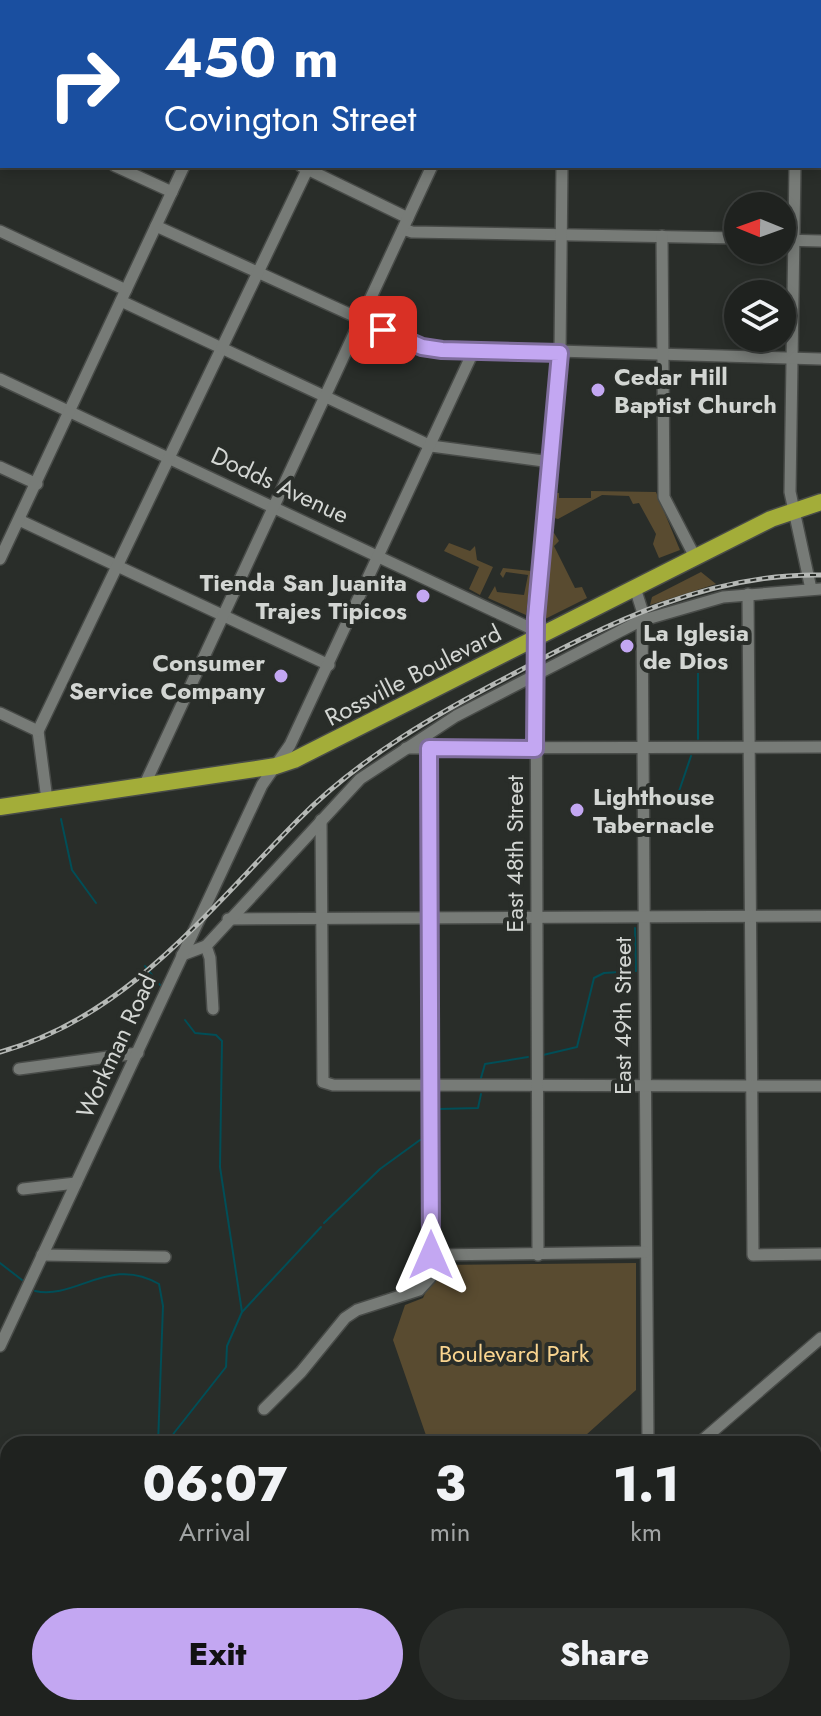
<!DOCTYPE html>
<html lang="en">
<head>
<meta charset="utf-8">
<style>
	:root { --surface:#1f221f; --page:#2c2f2c; --text:#f1f3f6; --muted:#a1a4a4; --line:#3c3f3d; --accent:#c3a7f2 }
	body { margin:0; font-family:Jost,sans-serif; background:var(--page); color:var(--text); height:100vh; display:flex; flex-direction:column; font-size:30px; white-space:nowrap }
	* { box-sizing:border-box; margin:0 }
	p { font-size:26px; color:var(--muted) }
	.icon { flex:none; width:44px; height:44px; fill:none; stroke:currentColor; stroke-width:2; stroke-linecap:round; stroke-linejoin:round }
	.map { position:relative; flex:1; overflow:hidden }
	.side { position:absolute; left:0px; top:1436px; width:822px; height:280px; display:flex; flex-direction:column; background:var(--surface); border-radius:24px 24px 0 0; box-shadow:0 4px 12px #0003,0 0 0 2px var(--line) }
	.side>* { flex:none }
	.guide { position:absolute; left:0px; top:0px; width:822px; height:168px; box-shadow:0 4px 12px #0003,0 0 0 2px var(--line); background:#1a4fa0; color:#fff; overflow:hidden }
	.needle { width:52px; rotate:271deg }
	.tools { position:absolute; left:724px; top:192px; display:grid; gap:16px }
	.tools a { display:grid; place-items:center; width:72px; height:72px; border-radius:50%; background:var(--surface); box-shadow:0 4px 12px #0003,0 0 0 2px var(--line); font-size:40px }
	.pin { position:absolute; display:grid; place-items:center; width:68px; height:68px; color:#fff; margin:-34px; border-radius:16px; box-shadow:0 4px 12px #0006 }
	.me { position:absolute; width:88px; margin:-44px; rotate:0deg; stroke-linejoin:round; filter:drop-shadow(0 0 6px #0008) }
	.turn { display:flex; align-items:center; gap:28px; height:168px; padding:0 32px; font-size:36px }
	.turn .icon { width:104px; height:104px; stroke-width:2.5 }
	.turn b { display:block; font-size:56px; line-height:68px }
	.eta { display:flex; justify-content:space-evenly; align-items:center; height:136px; text-align:center }
	.eta b { font-size:48px; font-weight:800; line-height:56px }
	.action { display:flex; gap:16px; margin-top:auto; padding:16px 32px }
	.action a { flex:1; height:92px; border-radius:48px; background:var(--accent); color:#111; font-size:32px; font-weight:800; line-height:92px; text-align:center }
	.action a+a { background:var(--page); color:var(--text) }
	.map>svg:first-child { display:block }
</style>
</head>
<body>
<div class="map">
<svg width="821" height="1716" viewBox="0 0 821 1716">
	<rect width="100%" height="100%" fill="#292d29"/>
	<g fill="#594b30">
		<path d="M591 491 656 492 680 550 659 558 653 544 656 534 639 503 633 504 629 496 602 495 558 519 551 517 555 493H559V498H591Z"/>
		<path d="M554 533 559 541 554 546 575 588 582 587 587 598 543 620 549 534Z"/>
		<path d="M449 543 470 551 475 546 477 560 493 567 480 595 469 589 479 567 444 551Z"/>
		<path d="M503 568 531 571 526 615 488 598 495 586 497 592 524 595 528 575 506 572 503 578 500 574Z"/>
		<path d="M701 572 716 584 650 605 652 597Z"/>
		<path d="M636 1263V1390L576 1444H429L393 1340 405 1305 423 1298 438 1265Z"/>
	</g>
	<g fill="none" stroke-linecap="round" stroke-linejoin="round">
		<g stroke="#014e57" stroke-width="2">
			<path d="M698 739V663"/>
			<path d="M674 806 691 756"/>
			<path d="M61 819 72 870 96 903"/>
			<path d="M145 966 160 985"/>
			<path d="M185 1020 195 1033 216 1035 222 1041 220 1167 242 1312"/>
			<path d="M543 1055 577 1047 594 978 604 973 636 971 635 928"/>
			<path d="M481 1078 485 1064 528 1057"/>
			<path d="M435 1132 439 1109 478 1108 481 1094"/>
			<path d="M324 1223 380 1169 420 1140"/>
			<path d="M0 1263 22 1280"/>
			<path d="M35 1291C76 1300 110 1255 159 1284L163 1306 158 1444"/>
			<path d="M169 1444 174 1433 226 1367 227 1346 242 1312 321 1227"/>
			<path d="M160 1708 163 1716"/>
		</g>
		<g stroke="#484b48" stroke-width="14">
			<g id="minor">
				<path d="M37 0 41 2"/>
				<path d="M424 0 426 2"/>
				<path d="M538 1 548 2"/>
				<path d="M55 2 56 0"/>
				<path d="M251 2 252 0"/>
				<path d="M328 2 331 0"/>
				<path d="M512 2 513 0"/>
				<path d="M797 2V0"/>
				<path d="M820 7H821"/>
				<path d="M820 123H821"/>
				<path d="M0 124 2 120"/>
				<path d="M115 166 172 192"/>
				<path d="M301 166 408 218"/>
				<path d="M795 166 790 492 811 589"/>
				<path d="M156 226 422 347 821 359"/>
				<path d="M403 229 412 232 738 238"/>
				<path d="M0 231 126 290"/>
				<path d="M662 236 664 497 695 557"/>
				<path d="M782 240 821 241"/>
				<path d="M121 301 431 446 551 462"/>
				<path d="M0 379 530 628 537 638"/>
				<path d="M0 467 37 484"/>
				<path d="M19 520 329 665"/>
				<path d="M0 559 184 166"/>
				<path d="M635 588 642 610 648 1444"/>
				<path d="M748 594 753 1255 821 1254"/>
				<path d="M0 713 38 731 47 800"/>
				<path d="M38 731 309 166"/>
				<path d="M406 748 821 747"/>
				<path d="M144 786 432 166"/>
				<path d="M321 820 323 1082 333 1085 821 1086"/>
				<path d="M228 919 821 916"/>
				<path d="M206 946 210 958 213 1009"/>
				<path d="M182 955 206 946 360 779 456 716 640 621 723 597 821 589"/>
				<path d="M19 1069 138 1053"/>
				<path d="M23 1189 76 1183"/>
				<path d="M42 1255 165 1257"/>
				<path d="M431 1255 645 1252"/>
				<path d="M538 1255 536 618 560 353 562 166"/>
				<path d="M0 1346 262 785 290 745 474 350"/>
				<path d="M264 1409 301 1372 345 1318 357 1310 419 1290 430 1278 429 748"/>
				<path d="M698 1444 821 1338"/>
				<path d="M386 1716 395 1708"/>
			</g>
		</g>
		<g stroke="#484b48" stroke-width="19">
			<path id="highway" d="M0 807 276 766 294 760 771 519 821 502"/>
		</g>
		<use href="#minor" stroke="#777b77" stroke-width="11"/>
		<use href="#highway" stroke="#a3ad39" stroke-width="16"/>
		<g stroke="#b5b8b5" stroke-width="5">
			<path id="rail" d="M0 1052C128 1017 209 909 298 820 359 758 436 714 513 674 609 623 709 573 821 575"/>
		</g>
		<use href="#rail" stroke="#292d29" stroke-width="2" stroke-dasharray="6" stroke-linecap="butt"/>
	</g>
	<g fill="none" stroke-linecap="round" stroke-linejoin="round">
		<g stroke="#7f6d9d" stroke-width="20">
			<path id="route" d="M383 330 422 347 442 350 560 353 536 618 535 749 429 748 431 1255"/>
		</g>
		<use href="#route" stroke="#c3a7f2" stroke-width="14"/>
	</g>
	<g fill="#c3a7f2" stroke="#292d29" stroke-width="3">
		<circle cx="598" cy="390" r="8"/>
		<circle cx="423" cy="596" r="8"/>
		<circle cx="627" cy="646" r="8"/>
		<circle cx="281" cy="676" r="8"/>
		<circle cx="577" cy="810" r="8"/>
	</g>
	<g text-anchor="middle" dominant-baseline="central" stroke-width="8" stroke-linejoin="round" paint-order="stroke">
		<g font-size="24" font-weight="bold" fill="#d3d6d3" stroke="#292d29" text-anchor="start">
			<text x="614" y="376">Cedar Hill<tspan x="614" dy="28">Baptist Church</tspan></text>
			<text x="407" y="582" text-anchor="end">Tienda San Juanita<tspan x="407" dy="28">Trajes Tipicos</tspan></text>
			<text x="643" y="632">La Iglesia<tspan x="643" dy="28">de Dios</tspan></text>
			<text x="265" y="662" text-anchor="end">Consumer<tspan x="265" dy="28">Service Company</tspan></text>
			<text x="593" y="796">Lighthouse<tspan x="593" dy="28">Tabernacle</tspan></text>
		</g>
		<g font-size="24" fill="#d3d6d3" stroke="#292d29">
			<text transform="translate(280 485) rotate(25)">Dodds Avenue</text>
			<text transform="translate(413 675) rotate(-27)">Rossville Boulevard</text>
			<text transform="translate(514 854) rotate(-90)">East 48th Street</text>
			<text transform="translate(622 1016) rotate(-90)">East 49th Street</text>
			<text transform="translate(116 1046) rotate(-65)">Workman Road</text>
		</g>
		<g font-size="24" fill="#f9d48f" stroke="#292d29">
			<text x="514" y="1353">Boulevard Park</text>
		</g>
	</g>
</svg>
<div class="tools">
<a><svg class="needle" viewBox="-14 -14 28 28"><path d="M0-13l5 13h-10z" fill="#e53935"/><path d="M0 13l5-13h-10z" fill="#a1a4a4"/></svg></a>
<a><svg class="icon" aria-label="layers" viewBox="0 0 24 24"><path d="M12 4l9 5-9 5-9-5zM3 14l9 5 9-5"/></svg></a>
</div>
<div class="pin" style="left:383px;top:330px;background:#d93025"><svg class="icon" aria-label="arrive" viewBox="0 0 24 24"><path d="M6 21V4h12l-3 4 3 4H6"/></svg></div>
<svg class="me" style="left:431px;top:1255px" viewBox="-20 -20 40 40"><path d="M0-17L14 15 0 8-14 15z" fill="#c3a7f2" stroke="#fff" stroke-width="4"/></svg>
<div class="guide">
<div class="turn"><svg class="icon" aria-label="right" viewBox="0 0 24 24"><path d="M7 20v-9h11M14 6l5 5-5 5"/></svg><div><b>450 m</b>Covington Street</div></div>
</div>
<section class="side">
<div class="eta">
<div><b>06:07</b><p>Arrival</p></div>
<div><b>3</b><p>min</p></div>
<div><b>1.1</b><p>km</p></div>
</div>
<div class="action"><a>Exit</a><a>Share</a></div>
</section>
</div>
</body>
</html>
